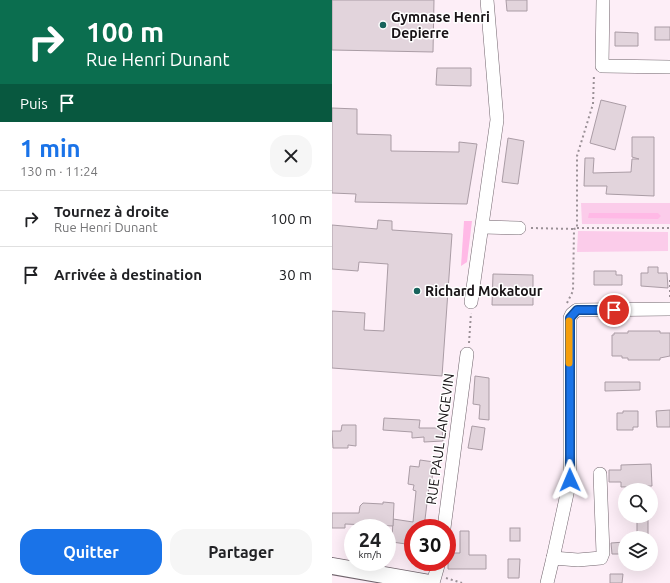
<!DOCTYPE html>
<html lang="fr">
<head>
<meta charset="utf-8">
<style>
	:root { --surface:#fff; --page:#f6f6f6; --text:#202124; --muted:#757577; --line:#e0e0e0; --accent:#1a73e8 }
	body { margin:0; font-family:Ubuntu,sans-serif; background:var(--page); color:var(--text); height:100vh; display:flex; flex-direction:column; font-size:15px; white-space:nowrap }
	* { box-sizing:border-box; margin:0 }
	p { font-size:13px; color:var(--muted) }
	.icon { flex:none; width:22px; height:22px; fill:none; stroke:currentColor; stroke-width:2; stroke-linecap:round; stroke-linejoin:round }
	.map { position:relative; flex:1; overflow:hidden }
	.panel { display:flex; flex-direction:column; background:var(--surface); width:332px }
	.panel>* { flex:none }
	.hud { background:#0b6e4f; color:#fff; overflow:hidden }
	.tools { position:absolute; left:286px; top:483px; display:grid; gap:8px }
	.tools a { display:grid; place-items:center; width:40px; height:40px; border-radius:50%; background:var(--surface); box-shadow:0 4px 16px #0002; font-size:20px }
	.speed { position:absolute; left:12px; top:519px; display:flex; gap:8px; font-size:20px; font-weight:700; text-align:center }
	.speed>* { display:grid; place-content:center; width:52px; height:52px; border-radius:50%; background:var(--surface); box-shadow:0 4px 16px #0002; line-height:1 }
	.speed small { font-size:10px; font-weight:400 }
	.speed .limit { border:6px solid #d22; background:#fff; color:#111 }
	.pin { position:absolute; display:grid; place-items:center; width:34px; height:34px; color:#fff; margin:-17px; border:2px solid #fff; border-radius:50%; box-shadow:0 1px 4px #0007 }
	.me { position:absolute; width:44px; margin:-22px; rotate:359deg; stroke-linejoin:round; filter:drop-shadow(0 0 3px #0008) }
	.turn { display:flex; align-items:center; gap:14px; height:84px; padding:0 20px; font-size:18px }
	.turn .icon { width:52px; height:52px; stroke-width:2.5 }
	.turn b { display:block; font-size:28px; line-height:34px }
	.then { display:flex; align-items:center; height:38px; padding:0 20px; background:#0003; gap:8px; font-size:15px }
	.round { display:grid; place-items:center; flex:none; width:42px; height:42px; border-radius:16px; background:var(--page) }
	.head { display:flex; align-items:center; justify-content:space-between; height:68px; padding:0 20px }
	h1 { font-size:24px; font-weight:700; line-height:30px; color:var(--accent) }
	.cta { display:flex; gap:8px; margin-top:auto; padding:8px 20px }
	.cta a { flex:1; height:46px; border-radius:16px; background:var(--accent); color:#fff; font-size:16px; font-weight:700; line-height:46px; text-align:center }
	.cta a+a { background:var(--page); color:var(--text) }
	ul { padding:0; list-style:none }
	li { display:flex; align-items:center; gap:12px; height:56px; padding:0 20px; border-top:1px solid var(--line) }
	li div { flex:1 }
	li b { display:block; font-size:15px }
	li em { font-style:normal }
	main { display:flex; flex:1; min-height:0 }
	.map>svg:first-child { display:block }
</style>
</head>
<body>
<main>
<section class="panel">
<div class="hud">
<div class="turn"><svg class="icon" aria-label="right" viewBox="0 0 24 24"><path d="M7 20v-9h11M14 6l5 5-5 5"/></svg><div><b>100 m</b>Rue Henri Dunant</div></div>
<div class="then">Puis<svg class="icon" aria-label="arrive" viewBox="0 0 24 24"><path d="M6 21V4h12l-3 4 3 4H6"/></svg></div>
</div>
<div class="head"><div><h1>1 min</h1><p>130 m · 11:24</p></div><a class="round"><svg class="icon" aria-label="close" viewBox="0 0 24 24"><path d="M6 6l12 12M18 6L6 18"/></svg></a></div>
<ul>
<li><svg class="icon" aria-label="right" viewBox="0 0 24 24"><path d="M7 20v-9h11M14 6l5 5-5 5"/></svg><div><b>Tournez à droite</b><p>Rue Henri Dunant</p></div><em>100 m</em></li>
<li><svg class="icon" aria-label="arrive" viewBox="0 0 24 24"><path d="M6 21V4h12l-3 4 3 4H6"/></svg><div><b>Arrivée à destination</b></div><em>30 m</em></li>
</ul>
<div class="cta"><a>Quitter</a><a>Partager</a></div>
</section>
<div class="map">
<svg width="338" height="583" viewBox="0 0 338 583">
	<rect width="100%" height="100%" fill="#fdeef7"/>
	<g fill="#fbccea">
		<path d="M249 203H338V224H250Z"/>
		<path d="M246 231 336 232V251L245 252Z"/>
	</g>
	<g fill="#ffb9e6">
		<path d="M257 213H326L329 216 326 219 256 218Z"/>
		<path d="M132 221H140L135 262 129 266Z"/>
	</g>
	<g fill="#e2d4dc" stroke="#aa9ca5">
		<path d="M0 0H102L101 52 0 50Z"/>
		<path d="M174 0H195V11H175Z"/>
		<rect x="323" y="27" width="15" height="13"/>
		<path d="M283 32 306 33V46H283Z"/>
		<path d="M105 68H139V86L104 85Z"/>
		<path d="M269 100 294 106 283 150 258 143Z"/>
		<path d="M0 108 25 109V134L59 135V151L127 152V142L145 144 135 204 23 202 24 194 0 193Z"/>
		<path d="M300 137H322V196L274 194 275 186H252L253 158H262L261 173 299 172 300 159H307L300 157Z"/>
		<path d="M176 138 192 141 186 184 170 182Z"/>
		<path d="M46 220 60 221V230L120 234 110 376 0 368V311L33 313 32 330 52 331 56 264 27 262 26 271 0 269V225L45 229Z"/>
		<path d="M316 267H326V273H335L336 288 309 286V273H316Z"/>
		<path d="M262 271H284V275H290V285H262Z"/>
		<path d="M161 274 201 275V305H160Z"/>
		<path d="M296 331H328V333H338V356L328 358V360H296V358H290V356H280V335H282V333H296Z"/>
		<path d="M143 376 157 378V420L147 419 148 405 141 404Z"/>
		<path d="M273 382H308V390L273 391Z"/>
		<path d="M338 410V427H325L324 411Z"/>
		<path d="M291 411H306V427H301V430H285V413H291Z"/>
		<path d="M52 418 88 420 87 428H110L111 441 92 442V437L80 438V432L51 430Z"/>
		<path d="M10 425H24V446L16 445V448H1L0 431H9Z"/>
		<path d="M140 426 153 428 150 450 136 448Z"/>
		<path d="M88 460 102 462 99 487 97 486 92 528H81V545L60 542 61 519 81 522 84 491 81 490 82 485 76 484 78 466 87 467Z"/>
		<path d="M319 464 320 486 289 487V482H277V470H289V465Z"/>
		<path d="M51 502 62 503 61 526 13 524V528H0V513H27L28 506 31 503 51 504Z"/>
		<rect x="305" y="516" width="11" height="22"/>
		<rect x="178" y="528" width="10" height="13"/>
		<path d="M128 531H137V555H154V569H116V553H128Z"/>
		<path d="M293 542V554H280L279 543Z"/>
		<path d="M176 559H188L187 578H176Z"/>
		<path d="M278 574H291L290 583H278Z"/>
	</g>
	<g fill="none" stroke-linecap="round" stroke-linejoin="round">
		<g stroke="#71656d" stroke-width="14">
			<g id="minor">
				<path d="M271 0 270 66 338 67"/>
				<path d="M151 227 187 228"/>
				<path d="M139 302 165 120 155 0"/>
				<path d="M112 528 135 354"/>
				<path d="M221 558 238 480V318L240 314 245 310 338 309"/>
				<path d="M101 583 107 562"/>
				<path d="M215 583 221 558 246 560 269 558 271 553 268 474"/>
			</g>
		</g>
		<g stroke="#71656d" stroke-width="18">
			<path id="major" d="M0 566 97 583"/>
		</g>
		<g stroke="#9a9096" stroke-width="2" stroke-dasharray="2 3" stroke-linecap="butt">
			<path d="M199 228 242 229"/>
			<path d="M245 228H338"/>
			<path d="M338 297V279"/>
			<path d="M235 303 241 291 242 229 245 228V156L261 104 262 74"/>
			<path d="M137 343 139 313"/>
			<path d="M114 578 130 583"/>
		</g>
		<use href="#minor" stroke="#fff" stroke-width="13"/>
		<use href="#major" stroke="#fff" stroke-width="16"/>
	</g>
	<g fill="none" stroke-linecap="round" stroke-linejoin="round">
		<g stroke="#114b97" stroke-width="10">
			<path id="route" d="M238 480V318L245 310H282"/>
		</g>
		<use href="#route" stroke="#1a73e8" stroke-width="7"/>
		<path stroke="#f59e0b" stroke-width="7" d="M237 363V321"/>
	</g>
	<g fill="#17635c" stroke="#fff" stroke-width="1.5">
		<circle cx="51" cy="25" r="4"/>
		<circle cx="85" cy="291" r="4"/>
	</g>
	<g text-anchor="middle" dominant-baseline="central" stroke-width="3" stroke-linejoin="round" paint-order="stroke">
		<g font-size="14" font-weight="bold" fill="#181316" stroke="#fff" text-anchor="start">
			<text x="59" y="17">Gymnase Henri<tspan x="59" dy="16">Depierre</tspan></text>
			<text x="93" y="291">Richard Mokatour</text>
		</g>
		<g font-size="14" fill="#181316" stroke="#fff">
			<text transform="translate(108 439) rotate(-82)">RUE PAUL LANGEVIN</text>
		</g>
	</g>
</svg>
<div class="tools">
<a><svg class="icon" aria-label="search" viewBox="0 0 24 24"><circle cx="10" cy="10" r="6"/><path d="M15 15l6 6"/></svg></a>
<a><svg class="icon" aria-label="layers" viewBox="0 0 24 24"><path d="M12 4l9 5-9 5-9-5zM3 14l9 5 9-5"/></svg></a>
</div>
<div class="speed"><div>24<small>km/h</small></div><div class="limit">30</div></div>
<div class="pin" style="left:282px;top:310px;background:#d93025"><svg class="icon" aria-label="arrive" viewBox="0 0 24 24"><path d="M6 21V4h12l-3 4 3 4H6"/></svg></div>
<svg class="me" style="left:238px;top:480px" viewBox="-20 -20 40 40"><path d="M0-17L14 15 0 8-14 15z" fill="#1a73e8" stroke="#fff" stroke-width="4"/></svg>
</div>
</main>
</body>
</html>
